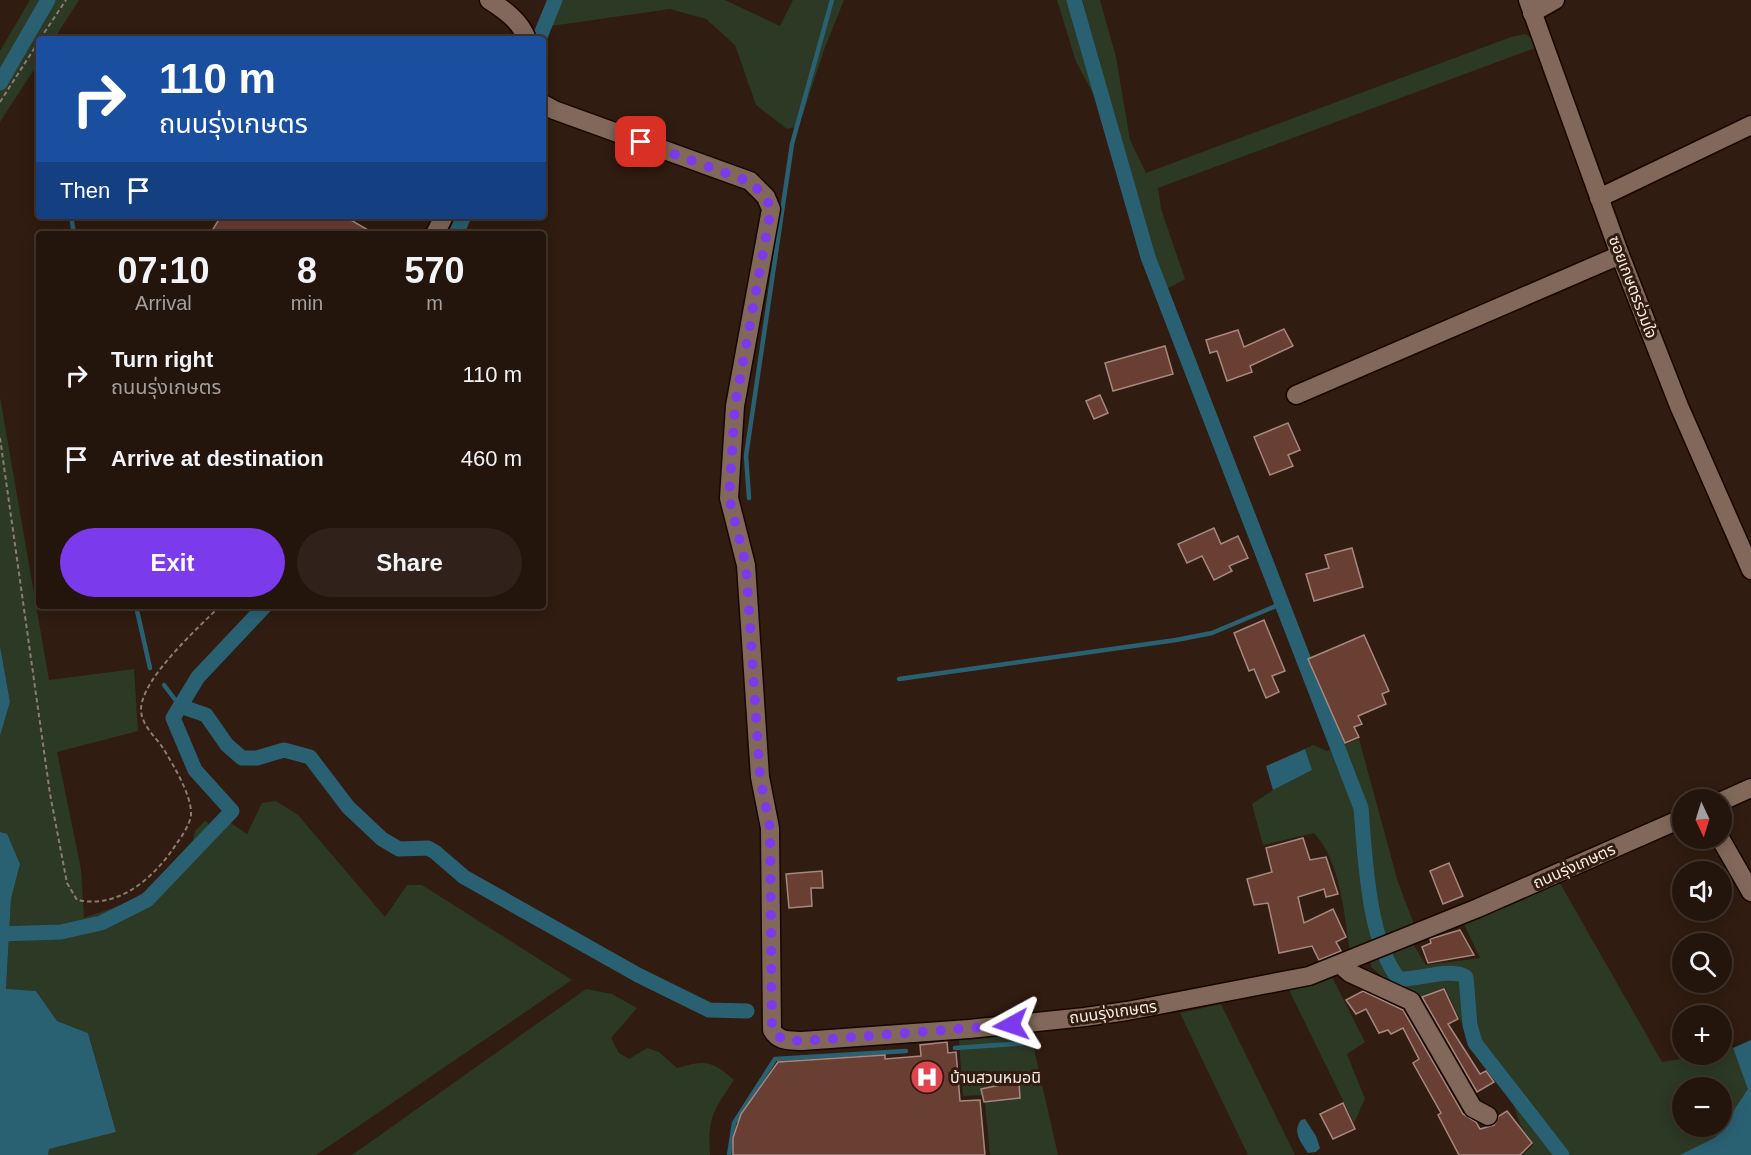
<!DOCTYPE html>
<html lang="en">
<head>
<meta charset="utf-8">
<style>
	:root { --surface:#24150c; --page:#30221a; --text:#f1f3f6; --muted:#a39f9d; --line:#41342d; --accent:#7c3aed }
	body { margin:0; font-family:Arial,"Noto Sans Thai",sans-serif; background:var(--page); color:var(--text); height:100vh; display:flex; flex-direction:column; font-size:22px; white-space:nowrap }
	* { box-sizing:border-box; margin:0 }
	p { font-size:20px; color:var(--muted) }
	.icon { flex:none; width:33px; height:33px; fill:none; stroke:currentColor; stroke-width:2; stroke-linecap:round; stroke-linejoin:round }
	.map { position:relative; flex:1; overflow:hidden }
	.panel { position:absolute; left:36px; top:231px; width:510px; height:378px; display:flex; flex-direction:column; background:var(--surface); border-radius:6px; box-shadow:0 3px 15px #0003,0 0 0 2px var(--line) }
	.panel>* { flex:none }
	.top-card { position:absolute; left:36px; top:36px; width:510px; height:183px; border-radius:6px; box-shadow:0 3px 15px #0003,0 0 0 2px var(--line); background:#1a4fa0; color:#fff; overflow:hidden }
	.needle { width:39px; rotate:176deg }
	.buttons { position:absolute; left:1672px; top:789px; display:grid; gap:12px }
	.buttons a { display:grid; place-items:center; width:60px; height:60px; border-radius:50%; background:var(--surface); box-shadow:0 3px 15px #0003,0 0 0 2px var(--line); font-size:30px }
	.pin { position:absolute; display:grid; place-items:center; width:51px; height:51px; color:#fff; margin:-26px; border-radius:12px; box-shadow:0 3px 9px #0006 }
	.me { position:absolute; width:66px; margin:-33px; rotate:265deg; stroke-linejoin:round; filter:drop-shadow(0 0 4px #0008) }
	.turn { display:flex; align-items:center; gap:21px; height:126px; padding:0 24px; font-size:27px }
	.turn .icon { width:78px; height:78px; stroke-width:2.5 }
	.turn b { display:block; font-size:42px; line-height:51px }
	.then { display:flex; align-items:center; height:57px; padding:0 24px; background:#0003; gap:12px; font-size:22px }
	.eta { display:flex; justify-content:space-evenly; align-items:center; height:102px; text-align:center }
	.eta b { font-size:36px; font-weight:800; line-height:42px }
	.button { display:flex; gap:12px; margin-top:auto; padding:12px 24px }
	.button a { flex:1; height:69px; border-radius:36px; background:var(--accent); color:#fff; font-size:24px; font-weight:800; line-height:69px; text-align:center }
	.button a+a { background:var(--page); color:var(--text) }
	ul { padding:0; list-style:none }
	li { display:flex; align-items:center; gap:18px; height:84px; padding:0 24px }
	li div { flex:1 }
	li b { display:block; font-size:22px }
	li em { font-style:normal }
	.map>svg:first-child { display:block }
</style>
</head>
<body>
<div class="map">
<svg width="1751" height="1155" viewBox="0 0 1751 1155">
	<rect width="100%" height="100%" fill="#301c10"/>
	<g fill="#2c3925" fill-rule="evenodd">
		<path d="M30 0H79L54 39H39V62L0 122V51Z"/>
		<path d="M551 0H725L780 26 793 0H844L824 50 799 126 787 129 756 105 735 45 706 19 670 9 537 28Z"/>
		<path d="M1057 0H1100L1116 57 1130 140 1146 173 1511 37 1526 34 1535 42V48L1158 188 1161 209 1185 279 1167 289 1104 114 1076 62Z"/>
		<path d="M0 397 49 680 134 669 138 731 57 752 81 869 84 918 127 903 150 888 193 840 195 831 206 820 209 825 221 816 247 834 262 803 276 801 298 815 385 917 407 885H422L572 980 316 1155H48V1149L116 1132 88 1033 57 1021 36 991 6 990 11 899 20 864 7 835 0 832V736L10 702 0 646Z"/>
		<path d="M1359 739 1398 882 1415 927 1350 952C1344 914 1341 862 1314 833L1263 845 1252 804 1273 790 1311 770 1305 749 1313 745 1327 751Z"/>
		<path d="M1557 878 1662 1062 1681 1059 1684 1055 1722 1054V1035L1733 1048 1749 1089 1716 1137 1680 1155H1523L1533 1145 1520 1124 1514 1106 1467 1034 1445 988 1418 997 1396 988 1371 967 1370 959 1413 944 1426 965 1480 958 1463 922ZM1683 1088H1722V1126H1683Z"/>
		<path d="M1332 977 1365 1042 1347 1054 1365 1099 1354 1123 1289 990Z"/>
		<path d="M586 989 612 994 637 1008 611 1038 619 1053 629 1059 647 1048 659 1052 677 1068C705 1060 712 1060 734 1080 714 1110 707 1118 710 1155H352Z"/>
		<path d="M1221 1004 1295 1155H1248L1180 1013Z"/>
		<path d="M1027 1034 1032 1040 1058 1155H990L984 1095 963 1096 959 1040Z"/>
	</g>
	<g fill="#2a6172">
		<path d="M0 646 10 702 0 736Z"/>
		<path d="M1305 749 1312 770 1273 790 1266 766Z"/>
		<path d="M0 832 7 834 20 864 11 899 6 989 36 991 57 1021 88 1033 116 1132 49 1149 48 1155H0Z"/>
		<path d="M1751 1040V1155H1680L1716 1137 1748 1089 1733 1048Z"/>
		<path d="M1305 1119 1316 1136 1320 1148 1316 1152 1308 1153C1301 1142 1292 1132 1301 1120Z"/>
	</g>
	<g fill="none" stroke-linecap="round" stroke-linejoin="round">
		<g stroke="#2a6172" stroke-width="4.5">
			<path d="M71 216 74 234"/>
			<path d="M749 498 746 456 792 144 832 0"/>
			<path d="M136 606 150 668"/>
			<path d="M899 679 1176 640 1212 633 1283 603"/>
			<path d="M164 685 180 706"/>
			<path d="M955 1048 1027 1043"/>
			<path d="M729 1155 734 1123 775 1059 906 1051"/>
		</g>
		<g stroke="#2a6172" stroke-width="15">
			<path d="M1074 0 1148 257 1361 808C1365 855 1368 942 1399 979 1417 980 1452 967 1466 977L1470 1025 1475 1043 1562 1155"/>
			<path d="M539 39 555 0"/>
			<path d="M0 83 48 0"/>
			<path d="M456 234 464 216"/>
			<path d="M180 706 206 715 227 745 242 758H257L284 750 310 757 348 807 382 839 399 849 428 848 435 852 464 877 638 975 709 1010 747 1011"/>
			<path d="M0 934 61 932 101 923 147 900 232 811 195 770 173 718 198 677 265 606"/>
		</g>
	</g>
	<g fill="#693e33" stroke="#a68880" stroke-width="1.5">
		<path d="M221 216H344L375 234H210Z"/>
		<path d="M1284 329 1293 346 1250 366 1252 372 1227 381 1217 351 1210 353 1206 340 1238 330 1244 347Z"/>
		<path d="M1165 346 1173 374 1113 391 1105 363Z"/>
		<path d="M1100 395 1108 413 1094 419 1086 401Z"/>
		<path d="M1288 423 1300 450 1288 455 1293 466 1270 475 1254 437Z"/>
		<path d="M1214 528 1221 544 1238 536 1248 558 1229 566 1232 571 1214 580 1202 556 1187 563 1178 544Z"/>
		<path d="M1352 548 1363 587 1314 601 1306 574 1329 568 1325 555Z"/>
		<path d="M1264 620 1285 671 1272 676 1279 692 1266 698 1254 669 1249 671 1234 633Z"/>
		<path d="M1364 635 1389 691 1382 694 1386 704 1358 716 1362 724 1354 727 1359 737 1345 743 1308 659Z"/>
		<path d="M1303 838 1310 860 1326 857 1338 894 1326 897 1324 889 1298 897 1304 923 1333 909 1346 937 1336 942 1341 951 1319 960 1312 946 1279 953 1268 903 1254 905 1247 879 1272 872 1266 848Z"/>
		<path d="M1449 863 1463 896 1443 904 1430 871Z"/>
		<path d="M822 871 823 888H811L812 906 789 908 786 874Z"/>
		<path d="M1460 930 1474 955 1428 963 1422 947 1431 943 1430 939Z"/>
		<path d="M1444 989 1458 1019 1448 1024 1480 1074 1486 1071 1494 1082 1477 1092 1422 997Z"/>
		<path d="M1363 991 1403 1010 1463 1114 1476 1122 1480 1129 1494 1125 1499 1116 1507 1111 1532 1143 1520 1155H1459L1438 1115 1441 1113 1413 1063 1419 1059 1403 1028 1391 1034 1388 1030 1379 1033 1366 1009 1356 1014 1346 1000Z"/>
		<path d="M947 1042 948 1053 956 1052 960 1101 980 1100 985 1155H733V1138L741 1114 778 1062 885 1055V1059L921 1056 920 1045Z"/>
		<path d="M1019 1081 1020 1098 984 1102 981 1089Z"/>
		<path d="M1343 1103 1355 1129 1333 1139 1320 1114Z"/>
	</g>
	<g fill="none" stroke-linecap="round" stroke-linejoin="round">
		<g stroke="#180600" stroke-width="21">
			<g id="minor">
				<path d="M489 0C505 10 520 21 527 39"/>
				<path d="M1528 0 1620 255 1679 406 1751 570"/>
				<path d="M1532 13 1555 0"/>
				<path d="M543 104 554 110 750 181 766 197 771 209 735 406 729 498 746 565 760 777 770 828 772 1030C779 1042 789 1040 802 1041L969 1029 1085 1017 1127 1011 1309 976 1478 908 1683 818"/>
				<path d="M1599 198 1751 125"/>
				<path d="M435 234 444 216"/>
				<path d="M1296 395 1620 255"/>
				<path d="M1722 801 1751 788"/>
				<path d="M1720 838 1751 892"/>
				<path d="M1341 965 1350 973 1411 1001 1473 1108 1488 1116"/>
			</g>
		</g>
		<g stroke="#8d7b71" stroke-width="2" stroke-dasharray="4.5 3" stroke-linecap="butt">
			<path d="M40 39 66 0"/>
			<path d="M0 102 39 41"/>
			<path d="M0 438 50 794 67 883 77 900C120 909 155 877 177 843 182 836 190 824 191 815 192 795 173 765 163 748 155 736 141 725 141 709 142 678 199 627 220 606"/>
		</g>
		<use href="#minor" stroke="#81685a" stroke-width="18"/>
	</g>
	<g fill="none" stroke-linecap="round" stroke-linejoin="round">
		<path stroke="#7c3aed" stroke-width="10" stroke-dasharray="0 18" d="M641 142 750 182 766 197 771 209 735 406 729 498 746 565 760 777 770 828 772 1030 783 1040 802 1041 1011 1025"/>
	</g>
	<defs>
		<g id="hospital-disc" transform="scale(1.725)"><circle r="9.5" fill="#e0444e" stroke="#301c10"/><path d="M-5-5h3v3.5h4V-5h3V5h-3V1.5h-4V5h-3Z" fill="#fff"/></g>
	</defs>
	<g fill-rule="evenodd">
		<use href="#hospital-disc" x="927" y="1077"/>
	</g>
	<g text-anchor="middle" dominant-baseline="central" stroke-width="6" stroke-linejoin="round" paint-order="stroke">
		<g font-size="16" fill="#f9ebe3" stroke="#301c10">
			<text transform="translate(1633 287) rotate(69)">ซอยเกษตรร่วมใจ</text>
			<text transform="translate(1574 866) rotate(-24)">ถนนรุ่งเกษตร</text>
			<text transform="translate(1113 1012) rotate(-8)">ถนนรุ่งเกษตร</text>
		</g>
		<g font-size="16" fill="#f9ebe3" stroke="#301c10" text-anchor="start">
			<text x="950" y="1077">บ้านสวนหมอนิ</text>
		</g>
	</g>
</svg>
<div class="buttons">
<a><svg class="needle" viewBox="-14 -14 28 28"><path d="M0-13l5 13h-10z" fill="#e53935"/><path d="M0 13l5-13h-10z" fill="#a39f9d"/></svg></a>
<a><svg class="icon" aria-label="sound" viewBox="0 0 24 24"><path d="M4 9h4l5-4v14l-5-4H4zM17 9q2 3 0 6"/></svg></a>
<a><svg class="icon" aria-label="search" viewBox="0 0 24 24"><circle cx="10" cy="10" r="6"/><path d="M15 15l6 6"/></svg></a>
<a>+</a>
<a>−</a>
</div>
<div class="pin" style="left:641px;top:142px;background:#d93025"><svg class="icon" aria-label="arrive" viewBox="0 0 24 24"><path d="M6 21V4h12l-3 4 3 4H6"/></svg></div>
<svg class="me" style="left:1011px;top:1025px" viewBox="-20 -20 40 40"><path d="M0-17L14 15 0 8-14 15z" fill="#7c3aed" stroke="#fff" stroke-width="4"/></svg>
<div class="top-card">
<div class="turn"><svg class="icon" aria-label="right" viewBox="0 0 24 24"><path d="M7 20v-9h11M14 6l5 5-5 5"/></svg><div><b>110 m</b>ถนนรุ่งเกษตร</div></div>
<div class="then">Then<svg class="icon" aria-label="arrive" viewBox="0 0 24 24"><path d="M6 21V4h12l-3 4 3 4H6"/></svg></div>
</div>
<section class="panel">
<div class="eta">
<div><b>07:10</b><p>Arrival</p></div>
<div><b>8</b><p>min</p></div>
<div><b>570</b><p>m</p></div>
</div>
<ul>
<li><svg class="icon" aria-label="right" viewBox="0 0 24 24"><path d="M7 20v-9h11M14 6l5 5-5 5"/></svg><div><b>Turn right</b><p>ถนนรุ่งเกษตร</p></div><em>110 m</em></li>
<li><svg class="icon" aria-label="arrive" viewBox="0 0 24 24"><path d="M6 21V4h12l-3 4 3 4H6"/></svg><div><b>Arrive at destination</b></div><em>460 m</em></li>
</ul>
<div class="button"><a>Exit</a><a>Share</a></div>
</section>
</div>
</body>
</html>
